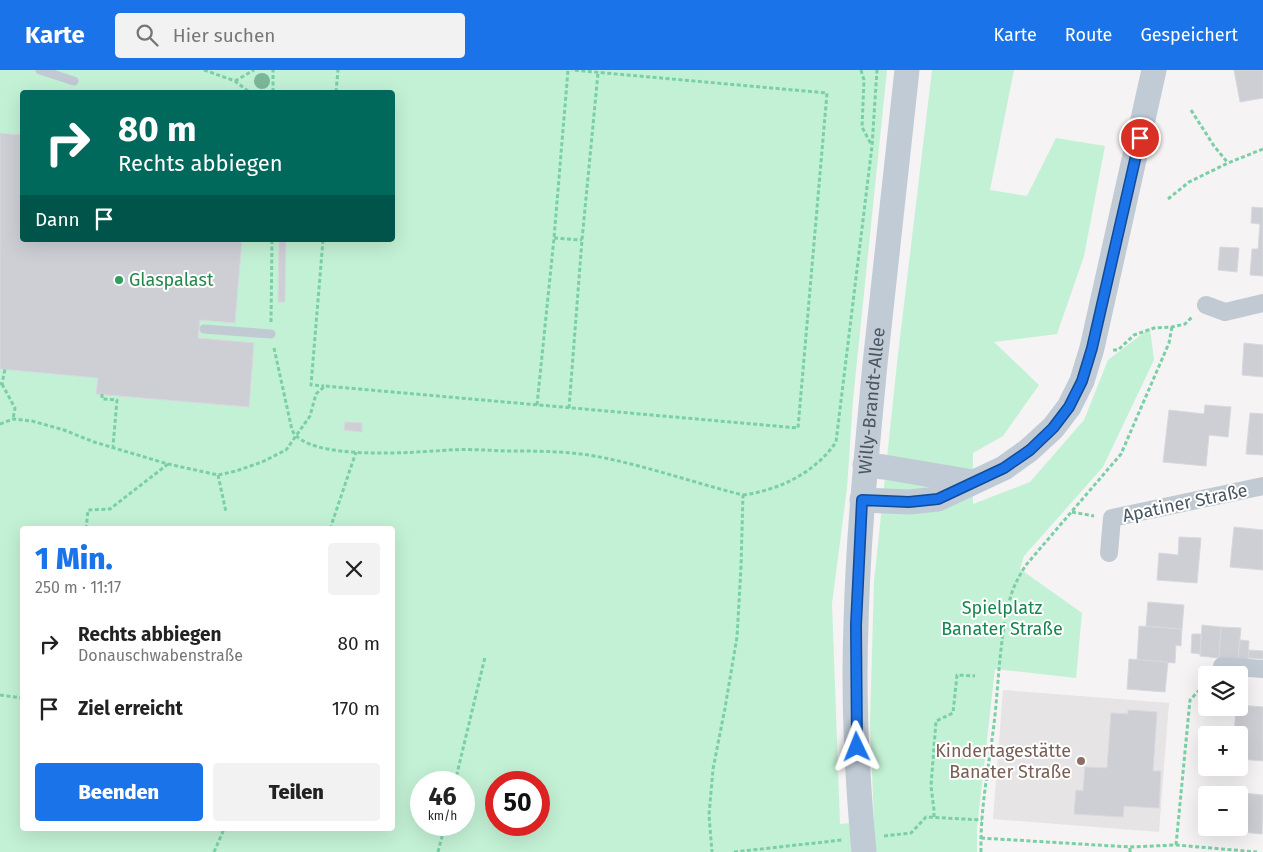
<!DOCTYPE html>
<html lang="de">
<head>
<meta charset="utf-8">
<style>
	:root { --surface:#fff; --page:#f2f2f2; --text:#222; --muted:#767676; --accent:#1a73e8 }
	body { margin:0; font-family:"Fira Sans",sans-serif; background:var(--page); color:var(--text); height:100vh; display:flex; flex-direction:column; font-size:19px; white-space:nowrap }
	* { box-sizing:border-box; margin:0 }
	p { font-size:16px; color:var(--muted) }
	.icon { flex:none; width:28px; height:28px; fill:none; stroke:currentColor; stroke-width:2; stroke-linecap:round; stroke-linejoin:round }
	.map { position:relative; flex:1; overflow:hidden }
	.drawer { position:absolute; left:20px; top:456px; width:375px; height:305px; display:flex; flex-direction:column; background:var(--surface); border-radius:5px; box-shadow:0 5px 20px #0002 }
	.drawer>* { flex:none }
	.top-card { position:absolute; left:20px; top:20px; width:375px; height:152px; border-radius:5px; box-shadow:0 5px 20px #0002; background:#00695c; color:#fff; overflow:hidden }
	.tools { position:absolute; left:1198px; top:596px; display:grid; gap:10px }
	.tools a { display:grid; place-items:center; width:50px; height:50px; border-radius:5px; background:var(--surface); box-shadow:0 5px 20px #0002; font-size:25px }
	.speed { position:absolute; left:410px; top:701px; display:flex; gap:10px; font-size:25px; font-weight:700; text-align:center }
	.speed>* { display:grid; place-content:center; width:65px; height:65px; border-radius:50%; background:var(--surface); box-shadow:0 5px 20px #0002; line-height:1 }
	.speed small { font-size:12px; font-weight:400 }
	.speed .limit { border:8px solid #d22; background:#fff; color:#111 }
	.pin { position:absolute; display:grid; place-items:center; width:42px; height:42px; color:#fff; margin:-21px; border:2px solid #fff; border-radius:50%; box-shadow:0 1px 5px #0007 }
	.me { position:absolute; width:55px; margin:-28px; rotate:358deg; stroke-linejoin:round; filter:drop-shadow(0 0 4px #0008) }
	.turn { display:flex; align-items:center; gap:18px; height:105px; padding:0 15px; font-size:22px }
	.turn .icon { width:65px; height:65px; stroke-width:2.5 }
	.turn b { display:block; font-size:35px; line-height:42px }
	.then { display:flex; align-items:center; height:48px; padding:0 15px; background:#0003; gap:10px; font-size:19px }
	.round { display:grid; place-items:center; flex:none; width:52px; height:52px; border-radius:5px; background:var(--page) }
	.headline { display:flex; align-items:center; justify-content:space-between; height:85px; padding:0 15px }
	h1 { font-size:30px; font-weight:800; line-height:38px; color:var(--accent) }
	.button { display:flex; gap:10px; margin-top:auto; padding:10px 15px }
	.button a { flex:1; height:58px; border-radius:5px; background:var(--accent); color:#fff; font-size:20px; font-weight:800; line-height:58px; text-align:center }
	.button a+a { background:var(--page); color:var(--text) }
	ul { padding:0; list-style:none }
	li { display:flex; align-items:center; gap:15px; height:65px; padding:0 15px }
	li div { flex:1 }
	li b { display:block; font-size:19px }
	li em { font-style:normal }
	header { display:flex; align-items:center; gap:30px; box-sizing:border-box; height:70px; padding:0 25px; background:var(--accent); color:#fff }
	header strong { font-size:24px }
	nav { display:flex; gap:28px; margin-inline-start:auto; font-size:18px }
	.search { width:350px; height:45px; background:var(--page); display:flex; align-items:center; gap:12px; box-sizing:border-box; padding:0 18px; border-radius:5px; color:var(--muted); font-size:19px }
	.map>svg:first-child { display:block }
</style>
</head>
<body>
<header>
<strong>Karte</strong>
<div class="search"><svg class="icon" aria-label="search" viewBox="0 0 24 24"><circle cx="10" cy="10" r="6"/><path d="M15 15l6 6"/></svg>Hier suchen</div>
<nav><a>Karte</a><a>Route</a><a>Gespeichert</a></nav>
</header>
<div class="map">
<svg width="1263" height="782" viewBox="0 0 1263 782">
	<rect width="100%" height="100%" fill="#f5f3f3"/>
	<path fill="#e6e4e5" d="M1003 620 1169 633 1159 762 993 749Z"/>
	<path fill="#c3f1d5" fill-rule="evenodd" d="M0 0H887L853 330 847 418 832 534 840 754 874 751 870 653 874 512 897 293 932 0H1014L990 120 1027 126 1056 68 1105 76 1084 186 1057 264 994 272 1039 315 1003 366 973 383V434L1030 412 1084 350 1108 290 1150 258 1154 290 1103 397 1024 486 1020 499 1082 543 1076 608 995 599 977 758V782H0V299L98 308 97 324 249 337 254 273 198 268 200 250 235 253 242 170H392V22H22V65L0 63ZM22 459H392V759H22ZM421 712H464V755H421ZM496 712H539V755H496Z"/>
	<g fill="#cdcfd5" stroke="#d7d9de">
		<path d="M1234 0H1263V28L1240 32Z"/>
		<path d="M0 63 22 65V170H242L235 253 200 250 198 268 254 273 249 337 96 324 98 308 0 299Z"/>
		<path d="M1252 137 1263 138V206L1250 205 1252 179H1258L1260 154 1251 153Z"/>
		<path d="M279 170H286L285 232H278Z"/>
		<path d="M1220 177 1239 178 1237 202 1218 200Z"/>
		<path d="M1244 273 1263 275V307L1242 305Z"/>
		<path d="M1205 335 1231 337 1228 367 1209 365 1206 396 1163 392 1169 340 1204 344Z"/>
		<path d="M1250 343 1263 344V385L1246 384Z"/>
		<path d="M345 352 362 353V362L344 360Z"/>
		<path d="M1234 457 1263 460V500L1230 497Z"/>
		<path d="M1179 467 1201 468 1197 513 1157 510 1159 483 1178 485Z"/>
		<path d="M1148 532 1184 535 1182 559 1146 556Z"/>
		<path d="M1202 555 1221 557 1219 588 1200 586Z"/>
		<path d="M1139 556 1182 559 1181 576 1176 575 1175 593 1137 590Z"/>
		<path d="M1221 557 1241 558 1238 589 1219 588Z"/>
		<path d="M1192 564H1201L1200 584 1191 583Z"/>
		<path d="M1240 570 1249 571 1248 590 1238 589Z"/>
		<path d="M1249 580 1263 581V589L1248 588Z"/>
		<path d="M1129 589 1168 592 1165 622 1127 619Z"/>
		<path d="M1239 635 1263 637V691L1239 689V665H1234L1236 638H1239Z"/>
		<path d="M1128 640 1157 642 1153 701H1161L1159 738 1124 736 1123 747 1074 744 1076 720 1083 721 1085 697 1107 698 1111 643 1128 644Z"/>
		<path d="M1203 720 1224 722V725H1206V758H1221V761L1200 759Z"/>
		<path d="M1224 722 1243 723 1240 762 1221 761V758H1239V725H1224Z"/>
		<path d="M1243 723 1263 725 1262 764 1240 762Z"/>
	</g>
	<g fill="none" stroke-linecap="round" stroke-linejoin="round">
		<g stroke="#7ad0a6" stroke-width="3" stroke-dasharray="4 2.5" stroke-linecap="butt">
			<path d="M204 0 235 11 249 22"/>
			<path d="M861 0 864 10 862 57 871 74"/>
			<path d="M235 11 254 0"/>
			<path d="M273 22V0"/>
			<path d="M336 22 338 0"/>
			<path d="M1191 40 1214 76 1228 93"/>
			<path d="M1168 129 1189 112 1228 93 1263 79"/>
			<path d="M554 168 582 170"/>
			<path d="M323 170 311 315 324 316"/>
			<path d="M271 252 272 170"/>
			<path d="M274 278 292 360C307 392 418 382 449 380 467 379 486 380 505 381 533 381 561 381 589 385 641 394 691 412 743 425L741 497 737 567 725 638 713 699 709 745 712 782"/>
			<path d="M1113 280H1118L1134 265 1154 258 1172 257 1185 254 1193 246"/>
			<path d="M0 313 2 314 5 299"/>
			<path d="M2 314 15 338 13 349"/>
			<path d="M102 324V329L117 330 113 376"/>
			<path d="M537 335 554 168 568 0"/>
			<path d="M569 338 582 170 598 3"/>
			<path d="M0 354 13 349 32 351 64 360 94 372 168 394 218 405 236 401 262 392 286 380 310 346 316 324 325 316 798 358 827 23 572 0"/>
			<path d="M218 405 226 442"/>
			<path d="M743 425C779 420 815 403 836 372L872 76 877 0"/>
			<path d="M1072 442 1094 446"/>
			<path d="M86 459 88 440 110 439 168 394"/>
			<path d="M330 459 356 382"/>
			<path d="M0 625 22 628"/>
			<path d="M455 712 485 587"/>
			<path d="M934 747V740L931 716 936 651 953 643 957 605 975 606"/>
			<path d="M884 766 911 763 926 747 982 750"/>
			<path d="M981 768 1130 777 1176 775 1257 782"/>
			<path d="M1176 775 1190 630 1206 613"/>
			<path d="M214 782 224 759"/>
			<path d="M438 782 445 755"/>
			<path d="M734 782 842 770"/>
			<path d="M981 782C980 739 989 696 994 654 999 612 999 570 1010 529 1013 517 1019 506 1026 495L1121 384 1169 273 1172 257"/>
			<path d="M1130 782V777"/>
		</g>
		<g stroke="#c1cad2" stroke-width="9">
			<path d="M40 0 74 11"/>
			<path d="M204 259 271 264"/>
		</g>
		<g stroke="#c1cad2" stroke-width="18">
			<path d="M1206 235 1225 242 1263 233"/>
			<path d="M1109 483 1112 448 1263 416"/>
			<path d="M1222 596 1263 599"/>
		</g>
		<g stroke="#c1cbd6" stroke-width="25">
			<path d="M865 395 884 397 973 412"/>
			<path d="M862 430 909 432 938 429 1004 398 1029 380 1053 358 1069 337 1082 311 1092 278 1154 0"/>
			<path id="s1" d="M864 782C857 706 853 630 856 554 858 467 867 380 875 294 885 196 896 98 907 0"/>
		</g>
	</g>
	<circle fill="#7bb799" cx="262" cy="11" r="8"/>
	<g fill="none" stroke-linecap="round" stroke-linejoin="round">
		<g stroke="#114b97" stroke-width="12">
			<path id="route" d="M857 677 856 555 862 430 909 432 938 429 1004 398 1030 380 1053 358 1069 337 1082 311 1092 278 1140 68"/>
		</g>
		<use href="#route" stroke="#1a73e8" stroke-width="9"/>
	</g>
	<circle fill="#2e9e5b" stroke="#fff" stroke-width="2" cx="119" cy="210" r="5"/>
	<circle fill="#8d6e63" stroke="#fff" stroke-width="2" cx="1081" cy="691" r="5"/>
	<g text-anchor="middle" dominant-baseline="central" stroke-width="4" stroke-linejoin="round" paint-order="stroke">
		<g font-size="18" fill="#27864d" stroke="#fff" text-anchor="start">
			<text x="129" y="210">Glaspalast</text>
		</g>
		<g font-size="18" fill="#4a5661" stroke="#fff">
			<text stroke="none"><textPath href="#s1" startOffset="452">Willy-Brandt-Allee</textPath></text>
			<text transform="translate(1185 433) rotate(-12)">Apatiner Straße</text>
		</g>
		<g font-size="18" fill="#17864f" stroke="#fff">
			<text x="1002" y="538">Spielplatz<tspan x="1002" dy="21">Banater Straße</tspan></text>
		</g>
		<g font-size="18" fill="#785e54" stroke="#fff" text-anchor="end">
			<text x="1071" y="681">Kindertagestätte<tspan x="1071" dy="21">Banater Straße</tspan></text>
		</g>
	</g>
</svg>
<div class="tools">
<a><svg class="icon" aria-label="layers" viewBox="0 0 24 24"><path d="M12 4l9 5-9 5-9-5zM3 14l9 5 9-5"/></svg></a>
<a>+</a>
<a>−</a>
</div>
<div class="speed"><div>46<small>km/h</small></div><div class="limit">50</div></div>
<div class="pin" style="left:1140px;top:68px;background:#d93025"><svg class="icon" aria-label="arrive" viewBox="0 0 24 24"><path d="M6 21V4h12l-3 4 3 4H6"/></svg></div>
<svg class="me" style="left:857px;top:677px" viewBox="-20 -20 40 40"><path d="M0-17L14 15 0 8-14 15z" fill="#1a73e8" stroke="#fff" stroke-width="4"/></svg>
<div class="top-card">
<div class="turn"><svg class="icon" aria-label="right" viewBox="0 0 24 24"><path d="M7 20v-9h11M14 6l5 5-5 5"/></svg><div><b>80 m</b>Rechts abbiegen</div></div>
<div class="then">Dann<svg class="icon" aria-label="arrive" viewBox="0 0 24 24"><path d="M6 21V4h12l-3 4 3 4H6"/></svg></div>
</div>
<section class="drawer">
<div class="headline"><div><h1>1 Min.</h1><p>250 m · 11:17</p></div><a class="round"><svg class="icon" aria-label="close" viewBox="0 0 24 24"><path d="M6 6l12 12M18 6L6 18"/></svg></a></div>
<ul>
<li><svg class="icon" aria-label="right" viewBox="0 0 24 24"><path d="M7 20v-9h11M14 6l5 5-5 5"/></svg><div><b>Rechts abbiegen</b><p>Donauschwabenstraße</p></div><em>80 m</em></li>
<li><svg class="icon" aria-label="arrive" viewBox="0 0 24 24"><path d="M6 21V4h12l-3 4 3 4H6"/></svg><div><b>Ziel erreicht</b></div><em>170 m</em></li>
</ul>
<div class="button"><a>Beenden</a><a>Teilen</a></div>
</section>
</div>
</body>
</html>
